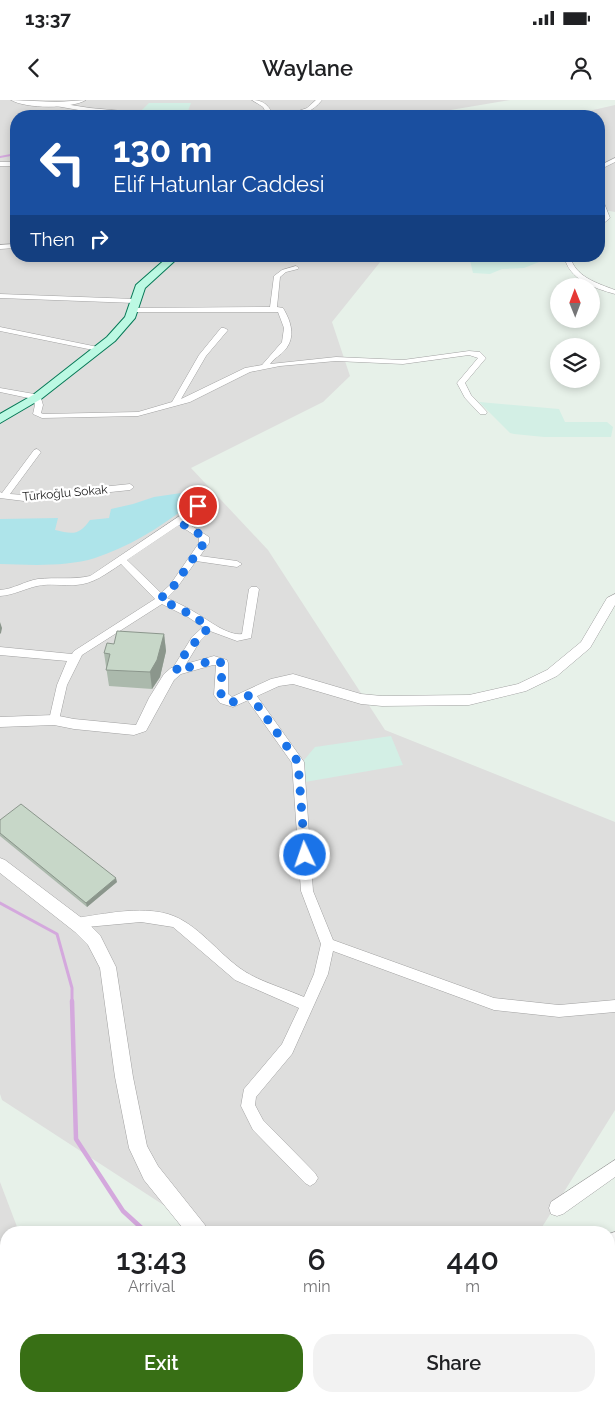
<!DOCTYPE html>
<html lang="en">
<head>
<meta charset="utf-8">
<style>
	:root { --surface:#fff; --page:#f2f2f2; --text:#202124; --muted:#757577; --accent:#386f15 }
	body { margin:0; font-family:Raleway,sans-serif; background:var(--page); color:var(--text); height:100vh; display:flex; flex-direction:column; font-size:19px; white-space:nowrap }
	* { box-sizing:border-box; margin:0 }
	p { font-size:16px; color:var(--muted) }
	.icon { flex:none; width:28px; height:28px; fill:none; stroke:currentColor; stroke-width:2; stroke-linecap:round; stroke-linejoin:round }
	.map { position:relative; flex:1; overflow:hidden }
	.details { position:absolute; left:0px; top:1126px; width:615px; height:176px; display:flex; flex-direction:column; background:var(--surface); border-radius:20px 20px 0 0; box-shadow:0 2px 8px #0003 }
	.details>* { flex:none }
	.banner { position:absolute; left:10px; top:10px; width:595px; height:152px; border-radius:20px; box-shadow:0 2px 8px #0003; background:#1a4fa0; color:#fff; overflow:hidden }
	.needle { width:32px; rotate:359deg }
	.controls { position:absolute; left:550px; top:178px; display:grid; gap:10px }
	.controls a { display:grid; place-items:center; width:50px; height:50px; border-radius:50%; background:var(--surface); box-shadow:0 2px 8px #0003; font-size:25px }
	.pin { position:absolute; display:grid; place-items:center; width:42px; height:42px; color:#fff; margin:-21px; border:2px solid #fff; border-radius:50%; box-shadow:0 1px 5px #0007 }
	.me { position:absolute; width:55px; margin:-28px; rotate:357deg; stroke-linejoin:round; filter:drop-shadow(0 0 4px #0008) }
	.turn { display:flex; align-items:center; gap:18px; height:105px; padding:0 20px; font-size:22px }
	.turn .icon { width:65px; height:65px; stroke-width:2.5 }
	.turn b { display:block; font-size:35px; line-height:42px }
	.then { display:flex; align-items:center; height:48px; padding:0 20px; background:#0003; gap:10px; font-size:19px }
	.eta { display:flex; justify-content:space-evenly; align-items:center; height:85px; text-align:center }
	.eta b { font-size:30px; font-weight:600; line-height:35px }
	.primary-button { display:flex; gap:10px; margin-top:auto; padding:10px 20px }
	.primary-button a { flex:1; height:58px; border-radius:20px; background:var(--accent); color:#fff; font-size:20px; font-weight:600; line-height:58px; text-align:center }
	.primary-button a+a { background:var(--page); color:var(--text) }
	.status { display:flex; justify-content:space-between; align-items:center; height:35px; padding:0 25px; background:var(--surface); direction:ltr }
	.status svg { height:14px; fill:currentColor }
	header { display:flex; justify-content:space-between; align-items:center; height:65px; padding:0 20px; background:var(--surface); font-size:22px; font-weight:600 }
	.map>svg:first-child { display:block }
</style>
</head>
<body>
<div class="status"><b>13:37</b><svg viewBox="0 0 49 12"><path d="M0 12V9h3v3zM5 12V6h3v6zM10 12V3h3v9zM15 12V0h3v12zM26 1h20v11H26zM47 4h2v5h-2z"/></svg></div>
<header><svg class="icon" aria-label="back" viewBox="0 0 24 24"><path d="M15 5l-7 7 7 7"/></svg>Waylane<svg class="icon" aria-label="person" viewBox="0 0 24 24"><circle cx="12" cy="8" r="4"/><path d="M4 21q1-7 8-7t8 7"/></svg></header>
<div class="map">
<svg width="615" height="1302" viewBox="0 0 615 1302">
	<rect width="100%" height="100%" fill="#e7f1e9"/>
	<g fill="#dededd">
		<path d="M0 0H510L415 16H16V156H374L381 161 332 222 350 276 323 302 191 368 268 450 385 630 615 722V1010L539 1132H205L2 1000 0 994Z"/>
		<path d="M615 5V112L599 109V16H567Z"/>
		<path d="M0 1082 19 1132H6V1296H175L183 1302H0Z"/>
	</g>
	<g fill="#d3efe5">
		<path d="M149 3H191L186 16H183L140 12Z"/>
		<path d="M469 156H554L524 168 502 169 490 174 473 173Z"/>
		<path d="M479 302 559 309 565 322H607L613 327 611 337H544L514 334 510 333Z"/>
		<path d="M391 636 403 665 305 682 304 660 315 647Z"/>
	</g>
	<path fill="#aee4ea" d="M188 392 200 396C169 422 134 445 95 458 66 467 30 465 0 464V419L58 418 55 430C72 434 79 436 90 420L109 418 111 409 133 404 154 397Z"/>
	<g fill="none" stroke-linecap="round" stroke-linejoin="round">
		<path stroke="#d4a8dd" stroke-width="2" d="M0 57 16 54"/>
		<path stroke="#d4a8dd" stroke-width="3" d="M0 803 57 834 72 888V902"/>
		<g stroke="#d4a8dd" stroke-width="4.5">
			<path d="M72 901 76 1039 123 1111 146 1132"/>
			<path d="M304 1296 308 1302"/>
		</g>
		<g stroke="#a1a1a1" stroke-width="1">
			<g id="minor">
				<path d="M316 0H322C313 12 298 17 284 16L307 8Z"/>
				<path d="M58 3 90 8 178 16 90 12 56 6Z"/>
				<path d="M615 58V62L599 70V66Z"/>
				<rect x="0" y="62" width="16" height="4"/>
				<path d="M599 96 602 98 610 118 599 127V122L604 118 599 105Z"/>
				<path d="M16 144V148L0 149V145Z"/>
				<path d="M564 156H570C575 177 597 183 615 190V194C594 188 569 180 564 156Z"/>
				<path d="M296 166 299 168 298 169 286 172 280 177 277 207 283 208C291 221 296 237 285 250 281 255 274 258 270 264L336 257 403 260 469 251 480 252 486 258 465 283 471 295 487 312 486 314H480L465 298 457 283 478 258 469 255 403 264 336 261 280 266 250 272 190 302 138 316 42 318 33 314 35 305 33 299 0 292V288L40 295 43 305 41 313 43 314 138 312 172 302 199 255 221 228H224L228 230 206 256 181 299 245 268 262 265 282 242 284 228 278 212H133L129 210 133 208 270 207 274 176 282 170Z"/>
				<path d="M0 194 135 199 139 201 135 203 0 198Z"/>
				<path d="M0 227 98 247 102 249 98 251 0 231Z"/>
				<path d="M37 349 41 352 10 394 24 395 130 384 134 387 130 390 24 401 0 398V392L2 393 34 350Z"/>
				<path d="M199 403 203 406 202 408 184 421 209 437V443L200 456 237 461 242 464 237 467 196 461 176 489 167 498C177 503 187 507 196 513 208 520 228 536 242 534L249 489 251 487H257L259 489 251 538 237 541 210 531 200 541 180 574H172L171 571 192 537 203 527 188 517 162 504 82 555 67 585 59 620 54 624 50 623 49 620 57 585 67 561 0 555V547L72 554 74 551 155 499 121 464C106 474 93 484 76 485 63 486 50 483 37 486 24 489 14 495 0 496V490C14 489 25 481 38 479 56 477 72 480 90 476ZM179 425 199 438V443L170 485 161 493 127 460Z"/>
				<path d="M250 591 254 592 304 662 313 791 333 840 494 898 559 905 615 900V912L559 917 494 910 333 851 328 874 292 954 256 997 255 1005 263 1020 315 1073 318 1078 315 1083 310 1086 305 1083 253 1030 241 1006 244 989 282 944 299 908 235 880 173 827 141 822 76 828 71 827 70 823 71 819 76 818C105 814 139 806 168 814 198 823 218 854 244 871 259 881 286 889 304 897L314 874 321 844 301 791 292 663 246 598 245 595Z"/>
				<path d="M615 1060V1077L563 1114 557 1116 551 1114 549 1108 551 1102Z"/>
				<path d="M615 1132V1148L609 1150V1134Z"/>
				<path d="M0 1186 6 1189V1211L0 1209Z"/>
				<path d="M37 1296H55L57 1302H39Z"/>
				<path d="M398 1296H416L413 1302H395Z"/>
			</g>
		</g>
		<g stroke="#a1a1a1" stroke-width="1">
			<g id="tertiary">
				<path d="M11 0 57 2 86 0C71 9 26 9 11 0Z"/>
				<path d="M252 0C264 0 269 6 274 16H268L263 7Z"/>
				<path d="M615 494V505L590 548 557 576 526 591 469 605 382 606 361 604 293 584 279 586 233 607 220 603 214 595 216 565H213L181 574 174 580 146 631 134 635 74 629 54 625 0 627V617L54 615 74 619 136 625 149 598 164 574 171 568 214 556 227 560 228 563V594L232 597 271 579 293 574 361 594 382 596 469 595 518 584 547 570 581 542 607 498Z"/>
				<path d="M0 758 5 760 87 822 100 835 116 867 133 977 147 1046 158 1066 205 1125 207 1132H186L144 1080 129 1048 115 977 100 868 88 845 75 832 0 773Z"/>
				<path d="M347 1296H370L373 1302H349Z"/>
			</g>
		</g>
		<g stroke="#067856" stroke-width="2">
			<path id="secondary" d="M169 156H180L145 188 135 218 115 241 41 299 0 323V314L33 295 107 237 125 217 136 185Z"/>
		</g>
		<use href="#minor" fill="#fff" fill-rule="evenodd"/>
		<use href="#tertiary" fill="#fff" fill-rule="evenodd"/>
		<use href="#secondary" fill="#bcf9e3" fill-rule="evenodd"/>
	</g>
	<g fill="#abb9ac">
		<path d="M164 534 166 551 160 577 152 589 109 586 104 553 114 544Z"/>
		<path d="M0 720 117 782 87 807 0 736Z"/>
	</g>
	<g fill="#8b968c">
		<path d="M0 522 2 528 1 533 0 534Z"/>
		<path d="M164 534 166 551 160 577 152 589 150 572Z"/>
		<path d="M116 778 117 782 87 807 86 803Z"/>
	</g>
	<g fill="#c7d7c8" stroke="#8b968c">
		<path d="M117 531 164 534 157 560 150 572 106 570 110 554 104 553 107 543 114 544Z"/>
		<path d="M21 704 116 778 86 803 0 733V720Z"/>
	</g>
	<g fill="none" stroke-linecap="round" stroke-linejoin="round">
		<path stroke="#1a73e8" stroke-width="9" stroke-dasharray="0 16.2" d="M198 406 178 421 204 437V443L173 487 160 499 192 515 209 527 186 552 176 571 214 560 222 563 221 595 225 600 233 602 250 595 298 662 305 755"/>
	</g>
	<g text-anchor="middle" dominant-baseline="central" stroke-width="4.5" stroke-linejoin="round" paint-order="stroke">
		<g font-size="12" fill="#202020" stroke="#fff">
			<text transform="translate(65 393) rotate(-5)">Türkoğlu Sokak</text>
		</g>
	</g>
</svg>
<div class="controls">
<a><svg class="needle" viewBox="-14 -14 28 28"><path d="M0-13l5 13h-10z" fill="#e53935"/><path d="M0 13l5-13h-10z" fill="#757577"/></svg></a>
<a><svg class="icon" aria-label="layers" viewBox="0 0 24 24"><path d="M12 4l9 5-9 5-9-5zM3 14l9 5 9-5"/></svg></a>
</div>
<div class="pin" style="left:198px;top:406px;background:#d93025"><svg class="icon" aria-label="arrive" viewBox="0 0 24 24"><path d="M6 21V4h12l-3 4 3 4H6"/></svg></div>
<svg class="me" style="left:305px;top:755px" viewBox="-20 -20 40 40"><circle r="17" fill="#1a73e8" stroke="#fff" stroke-width="3"/><path d="M0-11L8 9 0 5-8 9z" fill="#fff"/></svg>
<div class="banner">
<div class="turn"><svg class="icon" aria-label="left" viewBox="0 0 24 24"><path d="M17 20v-9H6M10 6l-5 5 5 5"/></svg><div><b>130 m</b>Elif Hatunlar Caddesi</div></div>
<div class="then">Then<svg class="icon" aria-label="right" viewBox="0 0 24 24"><path d="M7 20v-9h11M14 6l5 5-5 5"/></svg></div>
</div>
<section class="details">
<div class="eta">
<div><b>13:43</b><p>Arrival</p></div>
<div><b>6</b><p>min</p></div>
<div><b>440</b><p>m</p></div>
</div>
<div class="primary-button"><a>Exit</a><a>Share</a></div>
</section>
</div>
</body>
</html>
